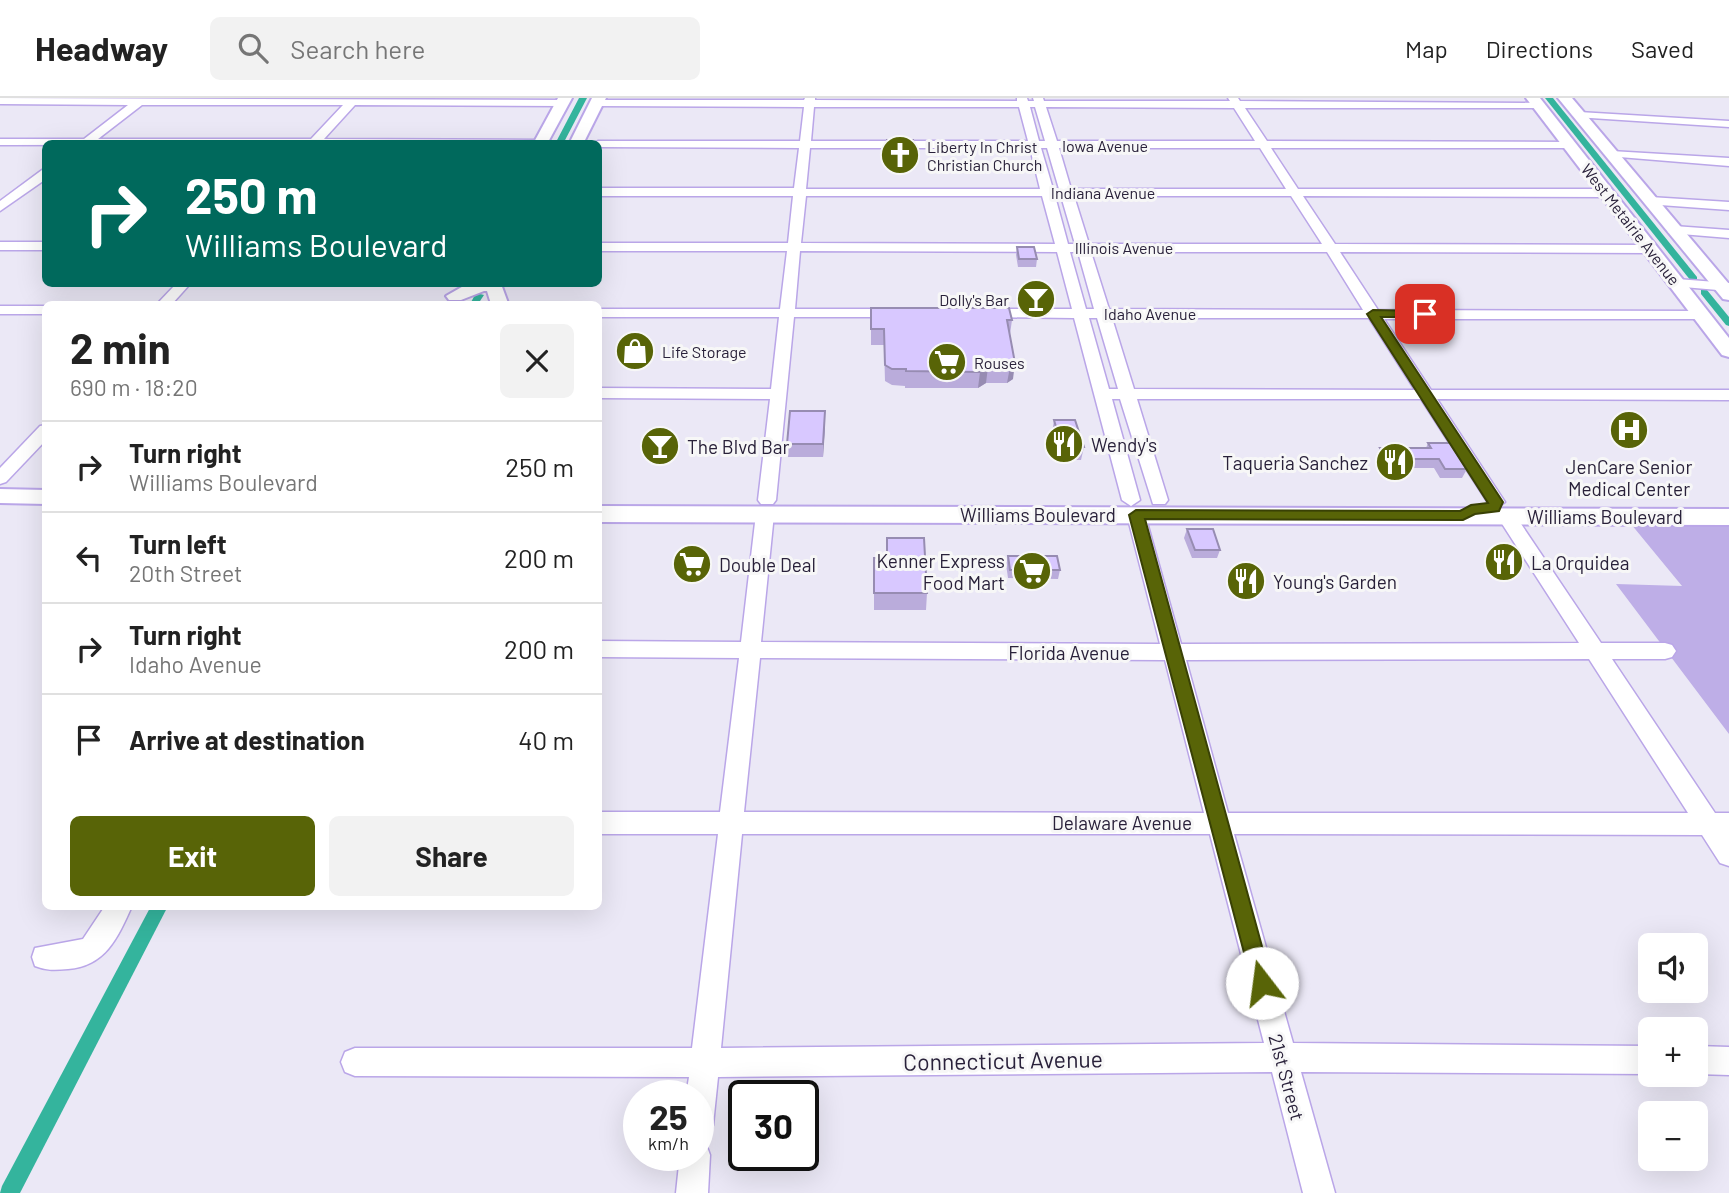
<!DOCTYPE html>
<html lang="en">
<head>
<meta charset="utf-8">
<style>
	:root { --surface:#fff; --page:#f2f2f2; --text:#222; --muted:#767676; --line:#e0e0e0; --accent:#586407 }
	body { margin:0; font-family:Barlow,sans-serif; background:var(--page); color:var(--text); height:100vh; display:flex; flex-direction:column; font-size:26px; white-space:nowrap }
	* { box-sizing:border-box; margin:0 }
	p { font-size:23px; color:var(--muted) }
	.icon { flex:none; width:38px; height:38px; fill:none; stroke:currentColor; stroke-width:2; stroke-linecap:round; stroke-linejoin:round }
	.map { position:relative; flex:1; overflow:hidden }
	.details { position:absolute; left:42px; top:203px; width:560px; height:609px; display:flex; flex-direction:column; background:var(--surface); border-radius:10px; box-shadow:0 7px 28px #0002 }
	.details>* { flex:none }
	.guide { position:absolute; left:42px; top:42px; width:560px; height:147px; border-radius:10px; box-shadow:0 7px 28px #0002; background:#00695c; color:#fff; overflow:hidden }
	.tools { position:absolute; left:1638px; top:835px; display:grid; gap:14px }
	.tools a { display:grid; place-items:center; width:70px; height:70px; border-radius:10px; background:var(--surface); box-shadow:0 7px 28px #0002; font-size:35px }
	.speed { position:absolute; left:623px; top:982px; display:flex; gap:14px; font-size:35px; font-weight:700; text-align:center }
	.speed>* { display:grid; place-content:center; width:91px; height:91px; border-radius:50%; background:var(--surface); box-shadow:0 7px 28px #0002; line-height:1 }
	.speed small { font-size:18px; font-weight:400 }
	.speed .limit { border:4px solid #111; border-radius:10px; background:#fff; color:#111 }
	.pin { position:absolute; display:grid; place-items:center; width:60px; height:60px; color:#fff; margin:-30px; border-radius:14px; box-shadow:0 4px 10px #0006 }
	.me { position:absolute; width:77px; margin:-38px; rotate:345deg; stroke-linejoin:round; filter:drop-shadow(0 0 5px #0008) }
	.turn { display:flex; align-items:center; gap:24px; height:147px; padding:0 28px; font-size:32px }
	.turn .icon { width:91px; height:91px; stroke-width:2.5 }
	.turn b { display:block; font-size:49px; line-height:60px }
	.round { display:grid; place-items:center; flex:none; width:74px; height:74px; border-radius:10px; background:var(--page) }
	.head { display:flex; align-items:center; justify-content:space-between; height:119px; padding:0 28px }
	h1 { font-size:42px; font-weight:700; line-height:52px }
	.primary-button { display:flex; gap:14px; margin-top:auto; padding:14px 28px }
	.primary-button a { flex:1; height:80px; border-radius:10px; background:var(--accent); color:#fff; font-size:28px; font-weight:700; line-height:80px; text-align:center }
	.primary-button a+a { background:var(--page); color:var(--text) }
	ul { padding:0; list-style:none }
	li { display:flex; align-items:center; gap:21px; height:91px; padding:0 28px; border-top:2px solid var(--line) }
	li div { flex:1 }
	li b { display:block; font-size:26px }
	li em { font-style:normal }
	header { display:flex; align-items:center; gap:42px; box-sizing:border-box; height:98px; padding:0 35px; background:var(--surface); border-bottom:2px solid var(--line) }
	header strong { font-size:33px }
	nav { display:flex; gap:38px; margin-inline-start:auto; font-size:24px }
	.search { width:490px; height:63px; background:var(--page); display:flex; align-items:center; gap:18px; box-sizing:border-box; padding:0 24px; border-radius:10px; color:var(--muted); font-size:26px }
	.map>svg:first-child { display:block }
</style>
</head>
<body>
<header>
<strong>Headway</strong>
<div class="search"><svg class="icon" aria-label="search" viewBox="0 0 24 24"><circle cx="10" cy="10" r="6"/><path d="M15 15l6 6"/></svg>Search here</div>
<nav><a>Map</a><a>Directions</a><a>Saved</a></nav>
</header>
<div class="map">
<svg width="1729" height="1095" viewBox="0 0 1729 1095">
	<rect width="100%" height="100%" fill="#ebe8f6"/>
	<path fill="#beaee7" d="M1631 426H1729V636L1616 486 1682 488Z"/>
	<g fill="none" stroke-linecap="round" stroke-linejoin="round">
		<g fill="#34b49d" fill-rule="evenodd">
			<path d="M579 0H587L563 46H555Z"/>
			<path d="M1545 0H1553L1697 179V183H1691Z"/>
			<path d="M1701 192H1707L1729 219V228L1726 227 1701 196Z"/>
			<path d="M476 195 484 197 478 206H470Z"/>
			<path d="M151 808H168L20 1095H0L2 1088Z"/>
		</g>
		<g stroke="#baa6e8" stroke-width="3">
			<g id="minor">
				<path d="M0 0 563 2 568 5 563 8 355 7 324 41 540 42 545 46 0 47V41H84L128 7 0 6ZM142 7H343L311 41H98Z"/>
				<path d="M805 0H815V2L1017 3V0H1027L1028 3H1034L1033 0H1043L1044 3H1230L1228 0H1238L1240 3 1543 5 1544 7 1539 10H1245L1267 43 1570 44 1576 47 1570 50H1271L1298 91H1607L1613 95 1607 99 1303 98 1335 146 1650 147 1657 151 1650 155 1340 154 1378 212 1702 213 1709 217 1702 221H1384L1431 292H1729V302L1437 301 1505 404 1496 410 1490 408 1421 301H1137L1168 402 1165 406H1153L1120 301H1112L1140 402 1131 408 1122 402 1074 220 983 219 976 215 983 211H1072L1057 154 800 153 795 211H898L905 215 898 219H794L776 402 773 406H761L758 402 770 301 598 300V290L771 291 779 219H598V211H780L787 153H598V145H788L793 98H598V90H794L799 50 598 49V46H593L598 43H800L804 9 597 8 592 5 597 2H804ZM814 9H1019L1028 43H811ZM1030 9H1035L1045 43H1039ZM1046 9 1234 10 1255 43H1057ZM810 50H1030L1040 91H806ZM1041 50H1047L1059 91H1053ZM1059 50H1260L1286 91H1071ZM806 98H1042L1055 146 801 145ZM1055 98H1061L1075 146H1068ZM1074 98H1291L1322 146H1089ZM1070 154H1078L1094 211H1086ZM1091 154H1327L1363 212 1109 211ZM1089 220H1097L1118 291H1109ZM1112 220H1369L1415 292 1134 291Z"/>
				<path d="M1579 14 1729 23V29L1575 19V15Z"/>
				<path d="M1611 53 1729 60V68L1607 58 1605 56Z"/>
				<path d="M42 72H46V81L0 113V103Z"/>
				<path d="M1650 99 1729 104V112L1646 106 1644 103Z"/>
				<path d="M1674 128 1729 132V140L1669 135 1667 132Z"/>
				<rect x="0" y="144" width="46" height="8"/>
				<path d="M1677 181 1729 185V193L1672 188 1670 185Z"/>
				<path d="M176 186H190L172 206H157Z"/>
				<rect x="0" y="208" width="46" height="8"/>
				<path d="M46 327V342L6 384 0 386V370L40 328Z"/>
				<path d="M765 410 772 412 774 416 761 544 1160 546 1127 417 1129 413H1143L1145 417 1181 546 1579 545 1497 418 1499 414H1513L1601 545H1665L1672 547 1676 553 1672 559 1665 561H1612L1715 715H1729V768L1720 765 1702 737 1234 736 1293 945 1650 948V976L1301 974 1335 1095H1303L1272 974 718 979 713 1027 709 1038 698 1042V998H686L689 979 355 978 345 974 341 964 345 954 355 950H692L718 736H598V714H720L739 560 598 559V543L741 544 756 416 758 412ZM760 560 1165 562 1204 715 744 714ZM1589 561 1688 715H1228L1186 562ZM742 736H1210L1264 945 721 950Z"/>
				<path d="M105 808H132C118 839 106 868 68 871 57 872 47 873 35 868L32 859 35 850 83 841Z"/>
				<path d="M1696 948 1729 949V977L1696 976Z"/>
				<path d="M698 1043 706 1046 710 1057 708 1095H676L680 1057H698Z"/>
			</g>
		</g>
		<g stroke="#baa6e8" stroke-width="4">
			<g id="major">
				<path d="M558 0H572L547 46H533Z"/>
				<path d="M592 0H606L583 46H569Z"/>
				<path d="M1526 0H1540L1729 240V259L1722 257Z"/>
				<path d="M1558 0H1572L1729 186V202L1723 201Z"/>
				<path d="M467 186H501L508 205 491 206 487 193H484L461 202H449L446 198Z"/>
				<path d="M0 391 46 392V406L0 405Z"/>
				<path d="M598 408 1729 411V427L598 424Z"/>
			</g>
		</g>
		<use href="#minor" fill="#fff" fill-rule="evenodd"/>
		<use href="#major" fill="#fff" fill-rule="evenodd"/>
	</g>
	<g fill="#baacdb">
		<path d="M887 42 914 56V67H887Z"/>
		<path d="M1017 149 1037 161 1036 169H1018L1016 157Z"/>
		<path d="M871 210 1012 222 1010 236 1013 281 1007 285H986L978 290H905V288L892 287 885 283 884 247H871Z"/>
		<path d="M825 313V326L823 359H788L787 346Z"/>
		<path d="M1054 322 1084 349 1081 362H1060L1052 335Z"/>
		<path d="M1428 345 1467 371 1462 380H1440L1434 370H1382L1376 358 1380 350H1426Z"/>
		<path d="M1187 431 1220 452 1217 460H1192L1184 440Z"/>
		<path d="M887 440 927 495 926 512H874V460H887Z"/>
		<path d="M1008 458 1060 472 1058 481 1008 480 1006 466Z"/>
	</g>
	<g fill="#978cb2">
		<path d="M1015 265 1013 281 1007 285 1010 269Z"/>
		<path d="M988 269 986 285 978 290 980 274Z"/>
		<path d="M825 313V326L823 359V346Z"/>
	</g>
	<g fill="#d8c8ff" stroke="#978cb2" stroke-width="2">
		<path d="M887 42H913L914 56H887Z"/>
		<path d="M1017 149H1034L1037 161H1019Z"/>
		<path d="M871 210H1009L1012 222H1007L1015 265 1010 269H988L980 274 906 273V271H892L885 267 884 231H871Z"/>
		<path d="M790 313H825L823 346H787Z"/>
		<path d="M1054 322H1075L1084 349H1062Z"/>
		<path d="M1428 345H1450L1467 371H1445L1439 361H1387L1380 350H1431Z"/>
		<path d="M1187 431H1213L1220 452H1195Z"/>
		<path d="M887 440H924L927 495H874V460H887Z"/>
		<path d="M1008 458H1057L1060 472H1010Z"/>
	</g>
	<path fill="#586407" stroke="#394105" stroke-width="2" d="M1373 212 1425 213 1431 216 1425 219H1381L1503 404 1499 413 1475 416 1463 422 1145 421 1272 885 1269 893 1262 896 1255 893 1252 885 1129 417 1136 412 1460 413 1471 407 1488 405 1367 216Z"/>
	<defs>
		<g id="church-disc" transform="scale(2.0125)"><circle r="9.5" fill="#586407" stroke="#f7f7f7"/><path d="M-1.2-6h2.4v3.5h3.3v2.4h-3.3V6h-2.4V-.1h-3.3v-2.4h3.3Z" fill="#fff"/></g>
		<g id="bar-disc" transform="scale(2.0125)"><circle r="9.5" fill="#586407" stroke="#f7f7f7"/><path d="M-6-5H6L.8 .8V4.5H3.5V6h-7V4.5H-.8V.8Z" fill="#fff"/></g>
		<g id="shop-disc" transform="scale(2.0125)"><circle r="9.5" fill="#586407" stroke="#f7f7f7"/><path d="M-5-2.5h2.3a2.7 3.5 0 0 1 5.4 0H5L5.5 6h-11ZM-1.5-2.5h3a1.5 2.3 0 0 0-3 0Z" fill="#fff"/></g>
		<g id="supermarket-disc" transform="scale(2.0125)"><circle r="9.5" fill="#586407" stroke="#f7f7f7"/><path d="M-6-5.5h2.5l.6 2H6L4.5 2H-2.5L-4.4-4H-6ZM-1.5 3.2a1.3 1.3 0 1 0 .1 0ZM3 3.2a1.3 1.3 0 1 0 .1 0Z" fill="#fff"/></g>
		<g id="hospital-disc" transform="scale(2.0125)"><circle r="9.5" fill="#586407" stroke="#f7f7f7"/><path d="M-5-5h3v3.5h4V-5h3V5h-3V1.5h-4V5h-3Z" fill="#fff"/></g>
		<g id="restaurant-disc" transform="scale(2.0125)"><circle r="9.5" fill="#586407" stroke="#f7f7f7"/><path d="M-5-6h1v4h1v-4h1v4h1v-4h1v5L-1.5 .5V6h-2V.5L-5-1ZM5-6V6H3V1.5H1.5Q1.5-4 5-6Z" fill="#fff"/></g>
	</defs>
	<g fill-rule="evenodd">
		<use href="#church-disc" x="900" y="57"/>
		<use href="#bar-disc" x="1036" y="201"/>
		<use href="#shop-disc" x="635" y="253"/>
		<use href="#supermarket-disc" x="947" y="264"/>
		<use href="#hospital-disc" x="1629" y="332"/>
		<use href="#restaurant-disc" x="1064" y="346"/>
		<use href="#bar-disc" x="660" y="348"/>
		<use href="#restaurant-disc" x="1395" y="364"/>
		<use href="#restaurant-disc" x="1504" y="464"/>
		<use href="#supermarket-disc" x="692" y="466"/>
		<use href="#supermarket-disc" x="1032" y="473"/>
		<use href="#restaurant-disc" x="1246" y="483"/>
	</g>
	<g text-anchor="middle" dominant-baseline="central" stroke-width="6" stroke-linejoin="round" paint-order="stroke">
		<g font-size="16" fill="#29213a" stroke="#f7f7f7">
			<text x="1105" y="47">Iowa Avenue</text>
			<text x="1103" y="94">Indiana Avenue</text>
			<text transform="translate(1631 126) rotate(52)">West Metairie Avenue</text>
			<text x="1124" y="149">Illinois Avenue</text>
			<text x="1150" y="215">Idaho Avenue</text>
		</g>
		<g font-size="16" fill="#29213a" stroke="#f7f7f7" text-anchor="start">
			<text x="927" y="48">Liberty In Christ<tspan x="927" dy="18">Christian Church</tspan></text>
			<text x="1009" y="201" text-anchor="end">Dolly's Bar</text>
			<text x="662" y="253">Life Storage</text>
			<text x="974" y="264">Rouses</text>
		</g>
		<g font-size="19" fill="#29213a" stroke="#f7f7f7" text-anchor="start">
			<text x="1091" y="346">Wendy's</text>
			<text x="687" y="348">The Blvd Bar</text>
			<text x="1368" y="364" text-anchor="end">Taqueria Sanchez</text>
			<text x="1629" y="368" text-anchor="middle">JenCare Senior<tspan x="1629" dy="22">Medical Center</tspan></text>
			<text x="1005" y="462" text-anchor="end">Kenner Express<tspan x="1005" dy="22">Food Mart</tspan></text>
			<text x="1531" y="464">La Orquidea</text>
			<text x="719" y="466">Double Deal</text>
			<text x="1273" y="483">Young's Garden</text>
		</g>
		<g font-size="19" fill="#29213a" stroke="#f7f7f7">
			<text x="1038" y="416">Williams Boulevard</text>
			<text x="1605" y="418">Williams Boulevard</text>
			<text x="1069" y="554">Florida Avenue</text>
			<text x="1122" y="724">Delaware Avenue</text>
			<text transform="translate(1287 979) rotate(75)">21st Street</text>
		</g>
		<g font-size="23" fill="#29213a" stroke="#f7f7f7">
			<text transform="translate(1003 962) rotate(-1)">Connecticut Avenue</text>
		</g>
	</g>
</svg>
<div class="tools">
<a><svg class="icon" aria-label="sound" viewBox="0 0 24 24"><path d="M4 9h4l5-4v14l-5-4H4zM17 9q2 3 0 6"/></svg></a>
<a>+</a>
<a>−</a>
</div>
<div class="speed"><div>25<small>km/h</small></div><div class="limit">30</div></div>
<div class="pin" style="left:1425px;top:216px;background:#d93025"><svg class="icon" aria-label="arrive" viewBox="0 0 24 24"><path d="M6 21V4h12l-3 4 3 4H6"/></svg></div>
<svg class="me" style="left:1262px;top:885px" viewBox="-20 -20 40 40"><circle r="19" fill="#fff"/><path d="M0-13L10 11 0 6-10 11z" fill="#586407"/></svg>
<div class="guide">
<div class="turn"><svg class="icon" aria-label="right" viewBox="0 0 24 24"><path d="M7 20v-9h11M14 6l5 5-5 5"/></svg><div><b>250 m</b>Williams Boulevard</div></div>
</div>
<section class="details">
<div class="head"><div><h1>2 min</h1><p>690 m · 18:20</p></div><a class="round"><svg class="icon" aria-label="close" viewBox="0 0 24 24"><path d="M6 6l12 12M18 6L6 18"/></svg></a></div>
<ul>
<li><svg class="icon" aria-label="right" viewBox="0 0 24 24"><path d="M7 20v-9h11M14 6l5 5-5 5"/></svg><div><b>Turn right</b><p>Williams Boulevard</p></div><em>250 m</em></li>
<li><svg class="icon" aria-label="left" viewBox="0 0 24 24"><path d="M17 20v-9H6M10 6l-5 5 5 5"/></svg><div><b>Turn left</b><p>20th Street</p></div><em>200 m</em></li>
<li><svg class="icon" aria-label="right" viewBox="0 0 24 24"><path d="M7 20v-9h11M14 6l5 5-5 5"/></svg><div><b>Turn right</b><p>Idaho Avenue</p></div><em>200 m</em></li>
<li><svg class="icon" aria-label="arrive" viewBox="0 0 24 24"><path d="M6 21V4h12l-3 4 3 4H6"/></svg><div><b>Arrive at destination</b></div><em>40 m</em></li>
</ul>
<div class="primary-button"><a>Exit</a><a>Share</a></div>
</section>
</div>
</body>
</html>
